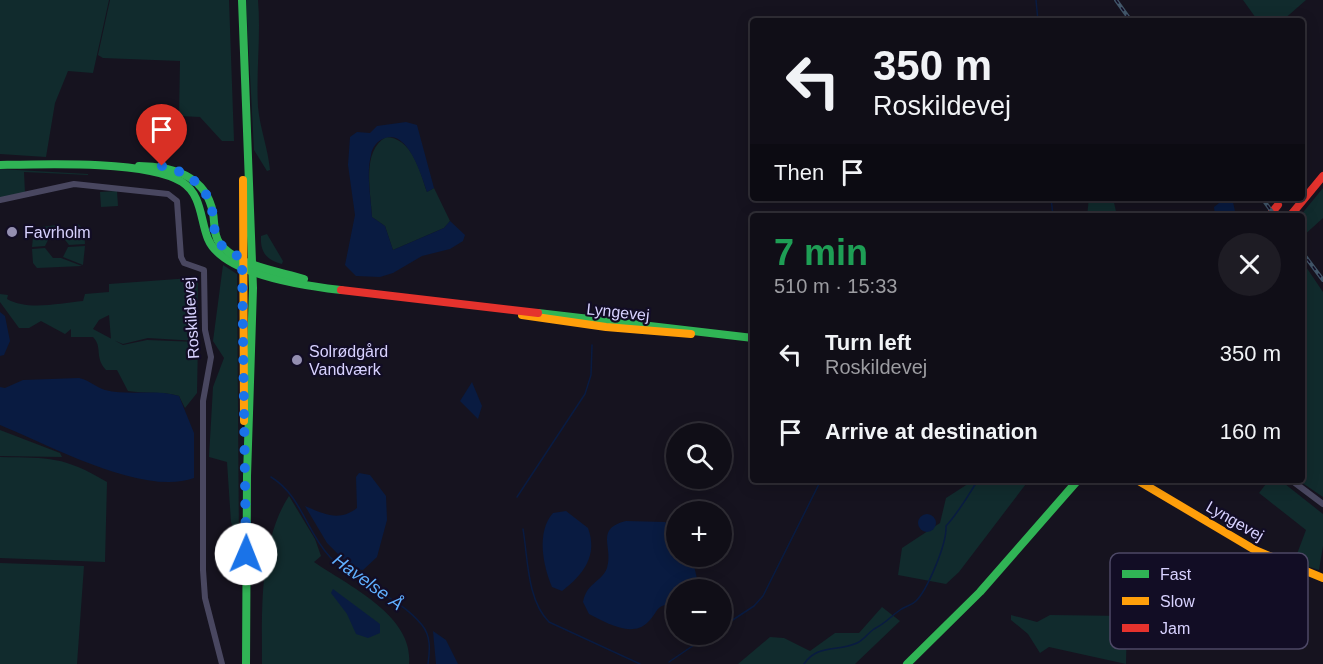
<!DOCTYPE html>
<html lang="en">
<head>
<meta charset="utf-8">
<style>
	:root { --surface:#100e17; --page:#1e1c24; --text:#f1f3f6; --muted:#9c9ca1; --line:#302e36 }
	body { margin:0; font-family:Helvetica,sans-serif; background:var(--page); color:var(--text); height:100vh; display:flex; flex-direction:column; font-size:22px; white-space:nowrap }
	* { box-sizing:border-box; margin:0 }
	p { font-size:20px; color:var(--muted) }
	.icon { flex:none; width:33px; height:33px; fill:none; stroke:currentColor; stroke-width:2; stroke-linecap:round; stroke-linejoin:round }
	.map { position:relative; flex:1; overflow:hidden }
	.side { position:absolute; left:750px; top:213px; width:555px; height:270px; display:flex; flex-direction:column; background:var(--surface); border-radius:6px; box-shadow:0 3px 15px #0003,0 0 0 2px var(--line) }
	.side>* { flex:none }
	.hud { position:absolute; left:750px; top:18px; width:555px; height:183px; border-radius:6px; box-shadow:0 3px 15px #0003,0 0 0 2px var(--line); background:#100e17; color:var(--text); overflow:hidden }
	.buttons { position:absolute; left:666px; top:423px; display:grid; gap:12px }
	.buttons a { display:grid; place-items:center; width:66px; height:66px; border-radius:50%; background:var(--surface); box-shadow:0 3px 15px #0003,0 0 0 2px var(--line); font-size:30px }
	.pin { position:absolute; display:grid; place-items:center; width:51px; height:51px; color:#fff; margin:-62px -26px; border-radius:50% 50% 50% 0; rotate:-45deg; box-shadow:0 0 6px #0007 }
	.pin .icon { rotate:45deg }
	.me { position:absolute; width:66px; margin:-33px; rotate:1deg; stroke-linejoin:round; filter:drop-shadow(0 0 4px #0008) }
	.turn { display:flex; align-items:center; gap:21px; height:126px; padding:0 24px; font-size:27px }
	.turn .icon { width:78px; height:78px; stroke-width:2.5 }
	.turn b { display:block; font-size:42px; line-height:51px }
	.then { display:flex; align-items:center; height:57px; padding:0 24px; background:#0003; gap:12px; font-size:22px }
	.round { display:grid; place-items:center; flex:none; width:63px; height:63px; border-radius:32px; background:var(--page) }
	.headline { display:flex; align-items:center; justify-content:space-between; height:102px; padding:0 24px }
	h1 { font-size:36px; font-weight:700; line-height:45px; color:#1e9e55 }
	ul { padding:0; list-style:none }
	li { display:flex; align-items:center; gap:18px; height:78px; padding:0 24px }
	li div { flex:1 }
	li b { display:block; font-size:22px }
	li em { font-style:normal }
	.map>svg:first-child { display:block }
</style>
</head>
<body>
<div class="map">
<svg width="1323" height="664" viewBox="0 0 1323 664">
	<rect width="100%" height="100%" fill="#16131f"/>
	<g fill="#112b2d">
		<path d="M0 0H109L93 73 68 71 55 103 46 157 0 154Z"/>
		<path d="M110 0H229L234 141H222L200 117 179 116 180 61 103 58 98 55Z"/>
		<path d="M246 0H258C261 35 256 71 258 107 260 129 268 148 270 170L267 171 254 150Z"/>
		<path d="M1243 0H1306L1282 21H1258Z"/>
		<path d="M386 137C412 138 420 171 427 192L434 188 450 221 444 228 393 250 385 226 372 217C371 192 361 151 386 137Z"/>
		<path d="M0 169 88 174V175L24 172 25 193 0 198Z"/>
		<path d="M1323 188V218L1302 237 1300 216Z"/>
		<path d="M117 191 118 206 101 207 100 192Z"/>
		<path d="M1089 198H1113L1117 216H1087Z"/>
		<path d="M78 224 84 230 85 244 69 245 62 236Z"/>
		<path d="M57 225 58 235 49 238 45 246 32 247 34 228Z"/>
		<path d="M267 234 283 261 282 264C267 260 260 253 261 236Z"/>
		<path d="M85 246 83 265 63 257 68 247Z"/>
		<path d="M45 248 53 258H61L82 266 37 268 33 263 32 249Z"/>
		<path d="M1302 261 1323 292V497L1298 480H1302Z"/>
		<path d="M223 265 237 274 239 545 231 522 227 462 209 457 213 387 224 358 213 341Z"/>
		<path d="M191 278 198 279 197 341 148 338 123 344 111 339 109 315 99 320 93 329 123 345 147 340 198 342 197 393 185 408 179 396C163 391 145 394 128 391L117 370H106C94 357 103 347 93 337H71V329L65 334 41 321 29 328H19L0 302V294L8 295 7 299C28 311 60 303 83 301L85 294 109 292V284Z"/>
		<path d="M0 430 60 453 62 457 0 456Z"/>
		<path d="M0 457C50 458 63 456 107 482L105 562 0 558Z"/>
		<path d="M974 480H1029L959 572 946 584 898 575 902 548 940 523 946 498Z"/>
		<path d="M1269 480H1280L1323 514V546L1319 570 1294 562 1306 530 1259 493Z"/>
		<path d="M289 496 315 539 321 556 314 562C349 586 414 616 409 664H262C262 611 259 542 289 496Z"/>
		<path d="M0 563 84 566 77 664H0Z"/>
		<path d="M882 607 900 621 855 664H738L770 637 784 638 810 651 835 633H859Z"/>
		<path d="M1011 615 1037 622 1050 615 1127 616 1126 664 1049 647 1040 653 1028 634 1011 620Z"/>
	</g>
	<g fill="#091b41">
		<path d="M406 122 417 125 434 188 427 192C422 177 408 129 385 138 377 141 372 147 371 155 366 174 371 198 372 217L385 226 393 250 444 228 450 221 465 235 463 241 450 249 422 256 393 273 380 277 356 276 345 265 355 215 348 165 350 137 357 132 370 133 377 126Z"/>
		<path d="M1223 200 1233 202 1236 216H1215L1214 207Z"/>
		<path d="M0 312 5 316 10 341 4 355 0 356Z"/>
		<path d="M79 378C89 380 96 387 105 390 129 396 156 389 179 396L194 433V478C144 497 49 445 0 425V387L5 388 23 380Z"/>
		<path d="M472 382 482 406 478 419 460 401Z"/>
		<path d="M359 473 370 475 386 496 387 520 377 557 363 570 353 569 327 543 305 506C324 514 339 522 357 508L356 477Z"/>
		<path d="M566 511 588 528C598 555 584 574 562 591L552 587C543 566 536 532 553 513Z"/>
		<circle cx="927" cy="523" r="9"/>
		<path d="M626 521 665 522 676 531V556L692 557 698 583 696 589 676 590V603C652 606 661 610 647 623 631 638 605 622 589 614L583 602C587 582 601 583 607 568 614 547 594 529 626 521Z"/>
		<path d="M333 589 380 624V633L368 638 356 634 347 614 331 593Z"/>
		<path d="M433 631 446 640 458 664H436Z"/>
	</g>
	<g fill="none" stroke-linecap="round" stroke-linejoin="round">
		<g stroke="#091b41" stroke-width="1.5">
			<path d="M1036 0 1038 21"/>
			<path d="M1051 198 1053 216"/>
			<path d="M271 477C302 496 306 532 330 557 358 586 396 594 422 625 431 636 430 650 428 664"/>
			<path d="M517 497 585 394 591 375 592 345"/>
			<path d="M523 529C528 559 527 600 549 622L640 664"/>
			<path d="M722 627 754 606 763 596 821 480"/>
			<path d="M669 662 710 634"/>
			<path d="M804 664C817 644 838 652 857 643 864 640 868 633 874 629 886 623 890 617 900 610 905 606 911 606 916 601 928 589 947 543 946 526 959 512 967 497 978 480"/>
		</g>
		<g stroke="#494760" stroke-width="6">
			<path d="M0 200 74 184 168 194 177 201 181 257 184 263 204 270 205 330 211 357 203 401V570L205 598 222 664"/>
			<path d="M1291 480 1323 504"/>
		</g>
		<g stroke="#30b455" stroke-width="8">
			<path d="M242 0 253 288 247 476 246 664"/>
			<path d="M0 165C42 164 148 160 182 182 202 195 200 219 208 239 223 275 306 286 341 290"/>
			<path d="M139 166C172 166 206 176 213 213 215 223 213 235 220 244 238 266 278 271 304 279"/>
			<path d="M538 313 753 338"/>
			<path d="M907 664 980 592 1078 480"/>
		</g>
		<g stroke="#ff9f0a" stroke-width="8">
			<path d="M243 180 244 421"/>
			<path d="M522 315 606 327 691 334"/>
			<path d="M1137 480 1255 550 1323 578"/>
		</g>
		<g stroke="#e5322d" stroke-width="8">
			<path d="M1269 216 1278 205"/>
			<path d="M1290 216 1323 176"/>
			<path d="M341 290 538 313"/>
		</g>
		<g stroke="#42576a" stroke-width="4">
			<g id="rail">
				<path d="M1116 0 1131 21"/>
				<path d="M1262 198 1275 216"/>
				<path d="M1302 252 1323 280"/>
			</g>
		</g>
		<use href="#rail" stroke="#120d25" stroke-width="1.5" stroke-dasharray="4.5" stroke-linecap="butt"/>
	</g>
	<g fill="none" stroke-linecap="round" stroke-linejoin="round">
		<path stroke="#1a73e8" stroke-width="10" stroke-dasharray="0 18" d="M162 166C185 171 207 185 212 210 214 221 213 232 219 242 224 250 234 254 242 258L246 554"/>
	</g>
	<g fill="#948fb1" stroke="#120d25" stroke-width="2">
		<circle cx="12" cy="232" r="6"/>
		<circle cx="297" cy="360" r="6"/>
	</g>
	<g text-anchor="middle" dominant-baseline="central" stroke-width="4.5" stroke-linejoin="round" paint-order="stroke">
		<g font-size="16" fill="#d8d2ff" stroke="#120d25" text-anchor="start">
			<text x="24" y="232">Favrholm</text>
			<text x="309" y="351">Solrødgård<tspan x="309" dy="18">Vandværk</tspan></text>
		</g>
		<g font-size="16" fill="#d8d2ff" stroke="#120d25">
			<text transform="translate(618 312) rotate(6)">Lyngevej</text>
			<text transform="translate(191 318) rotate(-94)">Roskildevej</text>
			<text transform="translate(1235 521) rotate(30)">Lyngevej</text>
		</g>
		<g font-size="18" font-style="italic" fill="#60b0ff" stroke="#120d25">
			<text transform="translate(368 582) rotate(36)">Havelse Å</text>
		</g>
	</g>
	<rect x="1110" y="553" width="198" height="96" rx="9" fill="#120d25" stroke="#4d4866" stroke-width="1.5"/>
	<rect x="1122" y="570" width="27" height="8" fill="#30b455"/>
	<rect x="1122" y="597" width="27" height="8" fill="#ff9f0a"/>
	<rect x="1122" y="624" width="27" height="8" fill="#e5322d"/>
	<g font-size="16" fill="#d8d2ff">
		<text x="1160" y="580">Fast</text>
		<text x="1160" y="607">Slow</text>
		<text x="1160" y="634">Jam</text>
	</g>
</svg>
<div class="buttons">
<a><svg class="icon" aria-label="search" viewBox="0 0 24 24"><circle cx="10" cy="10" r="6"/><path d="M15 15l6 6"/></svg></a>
<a>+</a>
<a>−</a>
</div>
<div class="pin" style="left:162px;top:166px;background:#d93025"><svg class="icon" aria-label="arrive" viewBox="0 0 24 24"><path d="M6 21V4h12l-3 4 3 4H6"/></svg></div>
<svg class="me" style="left:246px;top:554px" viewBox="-20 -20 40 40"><circle r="19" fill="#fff"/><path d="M0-13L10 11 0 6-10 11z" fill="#1a73e8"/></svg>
<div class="hud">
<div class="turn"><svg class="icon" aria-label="left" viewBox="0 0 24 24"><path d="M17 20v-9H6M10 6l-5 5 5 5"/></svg><div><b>350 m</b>Roskildevej</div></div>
<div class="then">Then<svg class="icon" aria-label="arrive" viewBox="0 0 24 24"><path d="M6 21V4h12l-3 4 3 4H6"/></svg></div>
</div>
<section class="side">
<div class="headline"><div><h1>7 min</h1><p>510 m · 15:33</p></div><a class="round"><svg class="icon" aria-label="close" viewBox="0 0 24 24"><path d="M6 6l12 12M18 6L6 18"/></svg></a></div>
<ul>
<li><svg class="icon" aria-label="left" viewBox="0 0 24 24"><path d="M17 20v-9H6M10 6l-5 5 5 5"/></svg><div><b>Turn left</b><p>Roskildevej</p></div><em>350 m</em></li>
<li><svg class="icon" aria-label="arrive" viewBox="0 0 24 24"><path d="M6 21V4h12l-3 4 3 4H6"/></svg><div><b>Arrive at destination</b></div><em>160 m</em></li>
</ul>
</section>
</div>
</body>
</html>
